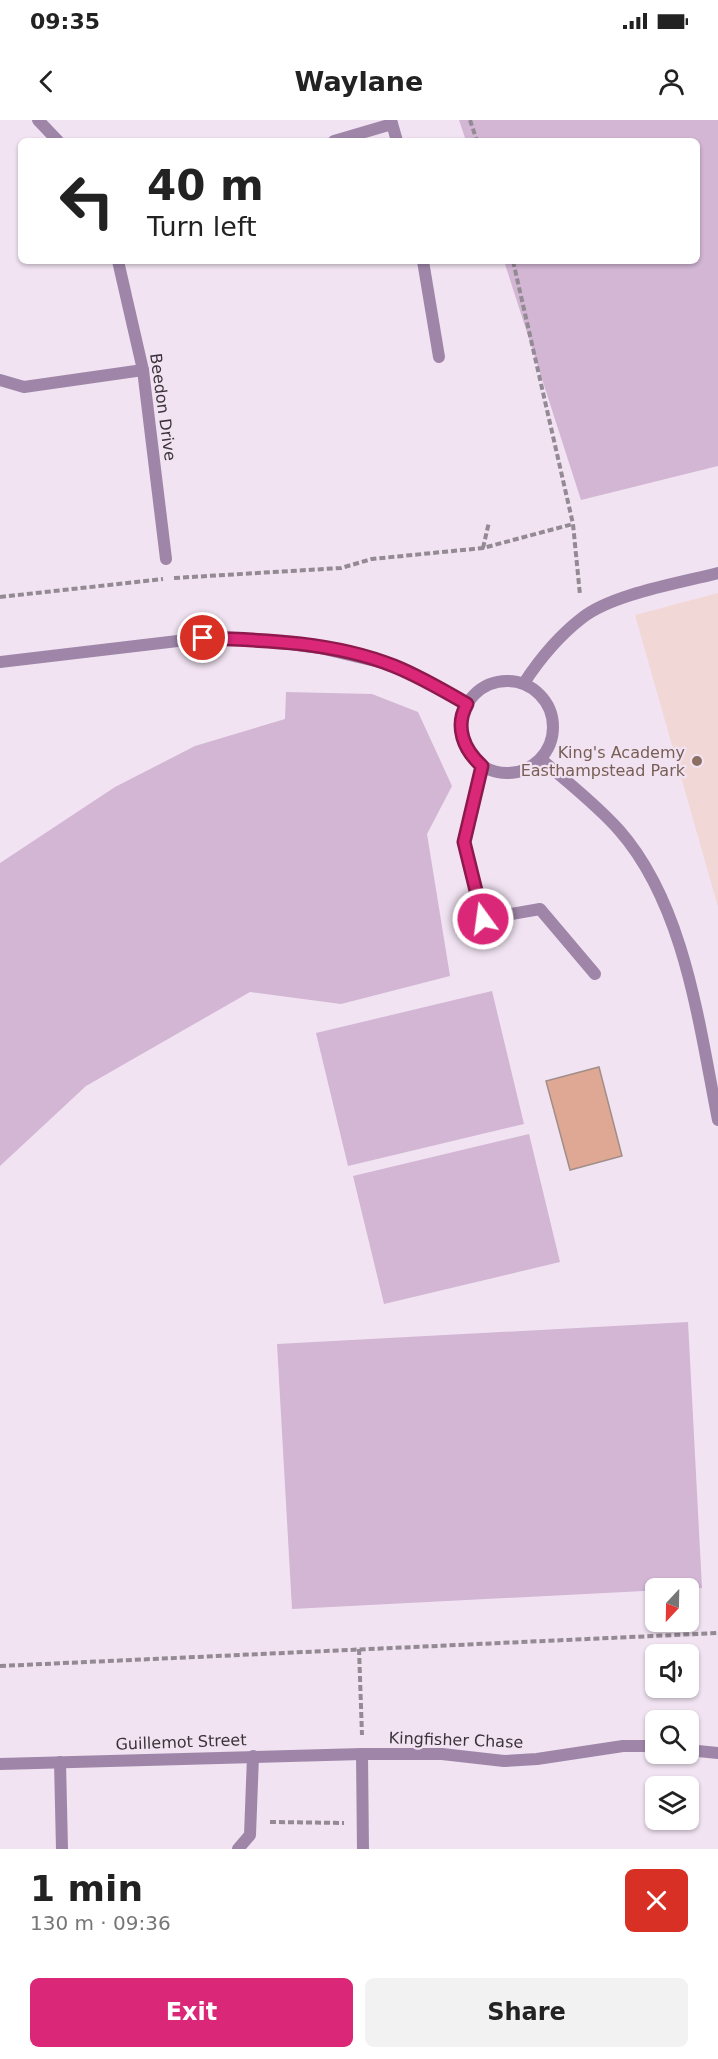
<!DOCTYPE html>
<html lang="en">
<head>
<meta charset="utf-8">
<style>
	:root { --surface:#fff; --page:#f2f2f2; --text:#222; --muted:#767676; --accent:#db2777 }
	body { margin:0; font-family:"DejaVu Sans",sans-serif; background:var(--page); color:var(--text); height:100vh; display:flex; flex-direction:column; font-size:22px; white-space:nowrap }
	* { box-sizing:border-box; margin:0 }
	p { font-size:20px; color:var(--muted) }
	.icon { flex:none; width:33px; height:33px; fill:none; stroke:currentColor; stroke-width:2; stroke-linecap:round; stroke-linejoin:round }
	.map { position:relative; height:1729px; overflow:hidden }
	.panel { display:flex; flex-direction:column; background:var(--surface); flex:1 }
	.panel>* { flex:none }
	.banner { position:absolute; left:18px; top:18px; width:682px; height:126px; border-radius:9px; box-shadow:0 2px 4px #0004; background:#fff; color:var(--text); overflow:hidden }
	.needle { width:39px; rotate:202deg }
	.buttons { position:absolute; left:645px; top:1458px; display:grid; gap:12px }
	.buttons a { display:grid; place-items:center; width:54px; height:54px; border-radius:9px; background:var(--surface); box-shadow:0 2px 4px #0004; font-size:30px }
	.pin { position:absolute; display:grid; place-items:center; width:51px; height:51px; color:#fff; margin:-26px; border:3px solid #fff; border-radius:50%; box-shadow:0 2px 6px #0007 }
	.me { position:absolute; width:66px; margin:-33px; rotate:346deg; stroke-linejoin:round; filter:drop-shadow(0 0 4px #0008) }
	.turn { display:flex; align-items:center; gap:21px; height:126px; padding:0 30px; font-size:27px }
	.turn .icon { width:78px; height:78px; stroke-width:2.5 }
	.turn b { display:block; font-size:42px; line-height:51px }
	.round { display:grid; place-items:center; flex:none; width:63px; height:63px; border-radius:9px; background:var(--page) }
	.head { display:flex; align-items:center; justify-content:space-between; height:102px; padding:0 30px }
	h1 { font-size:36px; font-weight:800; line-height:45px }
	.cta { display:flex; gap:12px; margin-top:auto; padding:12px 30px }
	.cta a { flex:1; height:69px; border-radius:9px; background:var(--accent); color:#fff; font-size:24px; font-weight:800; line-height:69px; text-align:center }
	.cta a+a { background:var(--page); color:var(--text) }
	.status { display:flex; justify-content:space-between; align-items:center; height:42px; padding:0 30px; background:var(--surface); direction:ltr }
	.status svg { height:16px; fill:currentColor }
	header { display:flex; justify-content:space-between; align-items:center; height:78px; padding:0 30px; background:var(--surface); font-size:27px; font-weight:800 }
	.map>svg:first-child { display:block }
</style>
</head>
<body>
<div class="status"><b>09:35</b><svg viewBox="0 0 49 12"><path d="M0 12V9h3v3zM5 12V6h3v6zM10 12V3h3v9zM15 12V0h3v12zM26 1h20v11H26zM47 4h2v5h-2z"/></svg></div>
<header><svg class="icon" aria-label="back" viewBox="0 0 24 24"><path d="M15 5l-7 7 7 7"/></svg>Waylane<svg class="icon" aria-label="person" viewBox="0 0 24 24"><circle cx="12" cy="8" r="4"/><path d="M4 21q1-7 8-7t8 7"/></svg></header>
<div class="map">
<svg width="718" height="1729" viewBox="0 0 718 1729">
	<rect width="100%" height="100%" fill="#f1e3f2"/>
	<path fill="#f2d7d7" d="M718 473V787L635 495Z"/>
	<g fill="#d2b6d4">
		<path d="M459 0H718V346L581 380 504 141H698V21H466Z"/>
		<path d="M286 572 372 574 418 592 452 666 427 714 450 856 341 884 250 872 86 966 0 1046V743L115 667 195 626 285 599Z"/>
		<path d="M492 871 524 1004 348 1046 316 913Z"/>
		<path d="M529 1014 560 1142 384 1184 353 1056Z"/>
		<path d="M688 1202 702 1468 292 1489 277 1224Z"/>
	</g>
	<path fill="#dea894" stroke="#a18e88" stroke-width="1.5" d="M599 947 622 1036 570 1050 546 961Z"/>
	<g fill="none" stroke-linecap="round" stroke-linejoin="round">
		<g stroke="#948a94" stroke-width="4" stroke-dasharray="6 3" stroke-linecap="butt">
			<path d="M470 0 477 21"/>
			<path d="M513 141 573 404 580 475"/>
			<path d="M483 428 489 402"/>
			<path d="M174 458 341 448 372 439 483 428 573 404"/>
			<path d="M0 477 163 459"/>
			<path d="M359 1529 362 1615"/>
			<path d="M0 1546 718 1513"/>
			<path d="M270 1702 344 1703"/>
		</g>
		<g stroke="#9f86a9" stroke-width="12">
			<path d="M0 542 203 518 267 521 320 528 392 545 429 562 467 584"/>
			<circle cx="507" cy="607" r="46"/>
			<path d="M524 563C539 540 560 515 582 498 612 474 680 463 718 453"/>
			<path d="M541 639C567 662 596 684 619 710 685 785 699 905 718 1000"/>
			<path d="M482 646 464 722 483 799 540 789 595 854"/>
			<path d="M238 1729 250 1715 253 1636"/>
		</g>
		<g stroke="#9f86a9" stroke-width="12">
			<path d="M38 0 58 21"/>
			<path d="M391 0 397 21"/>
			<path d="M334 21 392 4"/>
			<path d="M118 141 143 250 166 439"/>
			<path d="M423 141 439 237"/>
			<path d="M0 260 24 267 143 250"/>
			<path d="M688 1630 718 1633"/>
			<path d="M362 1634 363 1729"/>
			<path d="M60 1642 62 1729"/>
			<path d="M0 1644 362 1634H442L504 1641 537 1639 623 1626H656"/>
		</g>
	</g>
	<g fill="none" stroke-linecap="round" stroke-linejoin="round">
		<g stroke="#8e194d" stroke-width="15">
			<path id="route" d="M203 518C266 520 334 522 394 546 419 556 443 570 467 584 454 607 464 630 482 646L464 722 483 799"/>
		</g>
		<use href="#route" stroke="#db2777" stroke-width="10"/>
	</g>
	<circle fill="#8d6e63" stroke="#f1e3f2" stroke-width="2" cx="697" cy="641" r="6"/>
	<g text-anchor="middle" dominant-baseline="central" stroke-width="4.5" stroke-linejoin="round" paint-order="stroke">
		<g font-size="16" fill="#3a343a" stroke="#f1e3f2">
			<text transform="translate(163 287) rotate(82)">Beedon Drive</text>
			<text transform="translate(456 1620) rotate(2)">Kingfisher Chase</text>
			<text transform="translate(181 1622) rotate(-2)">Guillemot Street</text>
		</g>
		<g font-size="16" fill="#785e54" stroke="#f1e3f2" text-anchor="end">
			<text x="685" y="632">King's Academy<tspan x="685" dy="18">Easthampstead Park</tspan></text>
		</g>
	</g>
</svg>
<div class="buttons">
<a><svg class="needle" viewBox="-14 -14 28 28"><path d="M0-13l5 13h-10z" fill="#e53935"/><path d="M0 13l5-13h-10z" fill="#767676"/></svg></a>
<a><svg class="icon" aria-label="sound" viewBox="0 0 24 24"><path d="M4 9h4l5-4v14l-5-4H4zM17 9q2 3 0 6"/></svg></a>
<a><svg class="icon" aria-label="search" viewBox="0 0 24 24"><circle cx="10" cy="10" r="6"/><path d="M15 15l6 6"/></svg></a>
<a><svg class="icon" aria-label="layers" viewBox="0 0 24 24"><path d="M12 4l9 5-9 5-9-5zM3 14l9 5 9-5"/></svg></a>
</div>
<div class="pin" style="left:203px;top:518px;background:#d93025"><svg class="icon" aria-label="arrive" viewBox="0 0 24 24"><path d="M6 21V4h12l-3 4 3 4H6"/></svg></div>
<svg class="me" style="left:483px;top:799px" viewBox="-20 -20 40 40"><circle r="17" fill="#db2777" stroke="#fff" stroke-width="3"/><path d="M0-11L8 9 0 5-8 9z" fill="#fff"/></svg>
<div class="banner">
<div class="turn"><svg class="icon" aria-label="left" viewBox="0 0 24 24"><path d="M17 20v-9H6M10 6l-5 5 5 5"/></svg><div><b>40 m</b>Turn left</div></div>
</div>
</div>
<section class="panel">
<div class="head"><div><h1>1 min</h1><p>130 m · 09:36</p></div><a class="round" style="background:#d93025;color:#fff"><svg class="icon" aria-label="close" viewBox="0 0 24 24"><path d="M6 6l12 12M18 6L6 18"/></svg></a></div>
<div class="cta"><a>Exit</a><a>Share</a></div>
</section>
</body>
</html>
